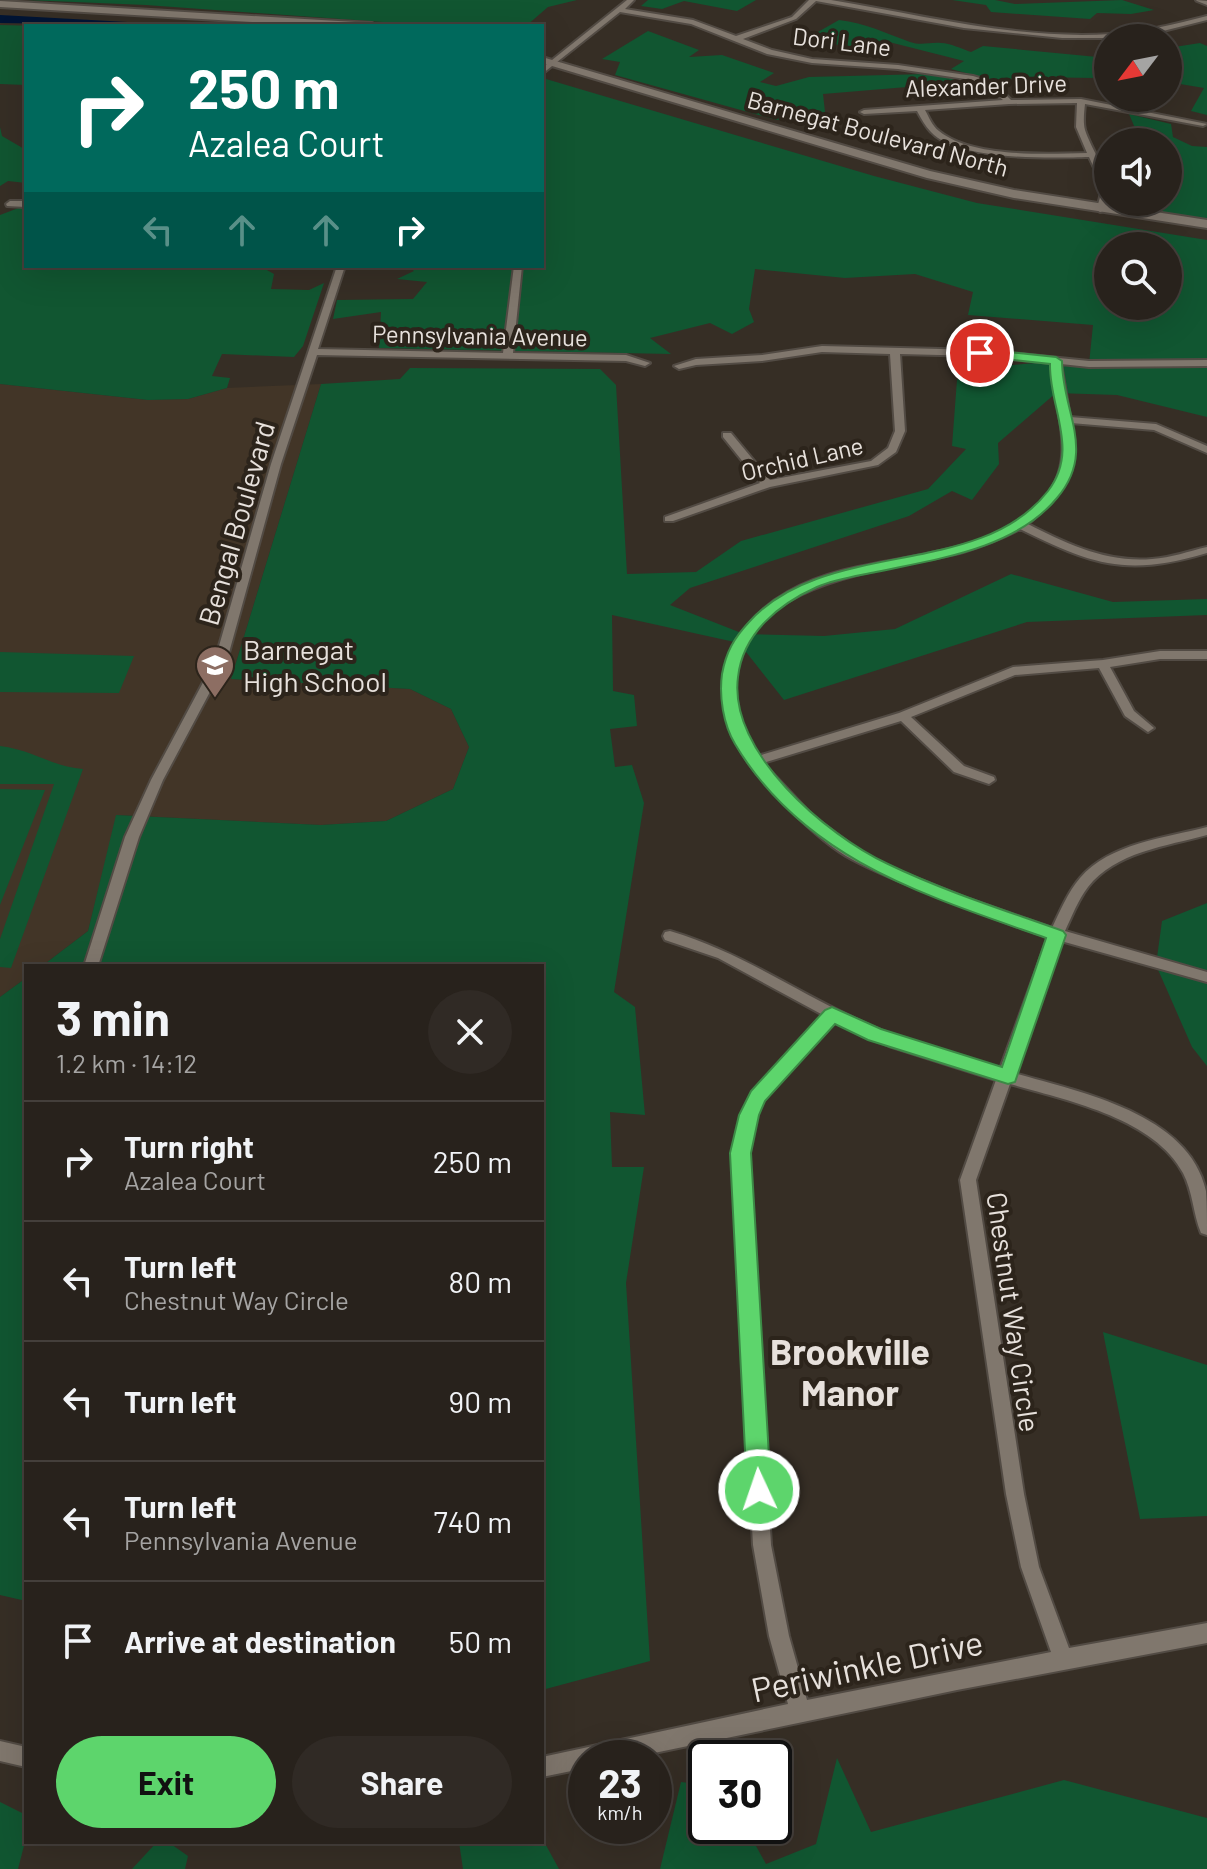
<!DOCTYPE html>
<html lang="en">
<head>
<meta charset="utf-8">
<style>
	:root { --surface:#28221c; --page:#302a25; --text:#f1f3f6; --muted:#a5a4a3; --line:#443f3b; --accent:#5dd56c }
	body { margin:0; font-family:Barlow,sans-serif; background:var(--page); color:var(--text); height:100vh; display:flex; flex-direction:column; font-size:30px; white-space:nowrap }
	* { box-sizing:border-box; margin:0 }
	p { font-size:26px; color:var(--muted) }
	.icon { flex:none; width:44px; height:44px; fill:none; stroke:currentColor; stroke-width:2; stroke-linecap:round; stroke-linejoin:round }
	.map { position:relative; flex:1; overflow:hidden }
	.details { position:absolute; left:24px; top:964px; width:520px; height:880px; display:flex; flex-direction:column; background:var(--surface); border-radius:0px; box-shadow:0 8px 32px #0002,0 0 0 2px var(--line) }
	.details>* { flex:none }
	.banner { position:absolute; left:24px; top:24px; width:520px; height:244px; border-radius:0px; box-shadow:0 8px 32px #0002,0 0 0 2px var(--line); background:#00695c; color:#fff; overflow:hidden }
	.needle { width:52px; rotate:238deg }
	.controls { position:absolute; left:1094px; top:24px; display:grid; gap:16px }
	.controls a { display:grid; place-items:center; width:88px; height:88px; border-radius:50%; background:var(--surface); box-shadow:0 8px 32px #0002,0 0 0 2px var(--line); font-size:40px }
	.speed { position:absolute; left:568px; top:1740px; display:flex; gap:16px; font-size:40px; font-weight:700; text-align:center }
	.speed>* { display:grid; place-content:center; width:104px; height:104px; border-radius:50%; background:var(--surface); box-shadow:0 8px 32px #0002,0 0 0 2px var(--line); line-height:1 }
	.speed small { font-size:20px; font-weight:400 }
	.speed .limit { border:4px solid #111; border-radius:12px; background:#fff; color:#111 }
	.pin { position:absolute; display:grid; place-items:center; width:68px; height:68px; color:#fff; margin:-34px; border:4px solid #fff; border-radius:50%; box-shadow:0 2px 8px #0007 }
	.me { position:absolute; width:88px; margin:-44px; rotate:357deg; stroke-linejoin:round; filter:drop-shadow(0 0 6px #0008) }
	.turn { display:flex; align-items:center; gap:28px; height:168px; padding:0 32px; font-size:36px }
	.turn .icon { width:104px; height:104px; stroke-width:2.5 }
	.turn b { display:block; font-size:56px; line-height:68px }
	.lanes { display:flex; align-items:center; height:76px; padding:0 32px; background:#0003; justify-content:center; gap:40px; direction:ltr }
	.lanes .off { opacity:.35 }
	.round { display:grid; place-items:center; flex:none; width:84px; height:84px; border-radius:42px; background:var(--page) }
	.overview { display:flex; align-items:center; justify-content:space-between; height:136px; padding:0 32px }
	h1 { font-size:48px; font-weight:700; line-height:60px }
	.cta { display:flex; gap:16px; margin-top:auto; padding:16px 32px }
	.cta a { flex:1; height:92px; border-radius:48px; background:var(--accent); color:#111; font-size:32px; font-weight:700; line-height:92px; text-align:center }
	.cta a+a { background:var(--page); color:var(--text) }
	ul { padding:0; list-style:none }
	li { display:flex; align-items:center; gap:24px; height:120px; padding:0 32px; border-top:2px solid var(--line) }
	li div { flex:1 }
	li b { display:block; font-size:30px }
	li em { font-style:normal }
	.map>svg:first-child { display:block }
</style>
</head>
<body>
<div class="map">
<svg width="1207" height="1869" viewBox="0 0 1207 1869">
	<rect width="100%" height="100%" fill="#362e25"/>
	<path fill="#423527" d="M0 384 148 400 188 399 227 388 321 384 231 679 410 689 451 709 469 747 453 789 386 821 321 825 117 815 88 931 42 966H26V978L0 997Z"/>
	<g fill="#115631" fill-rule="evenodd">
		<path d="M27 0H577L548 7 526 26H439L146 5Z"/>
		<path d="M648 0H756L737 11 684 1 662 9 641 6Z"/>
		<path d="M952 0H995L1015 4 1122 0 1154 10 1131 14 1097 13 1090 19 991 12 986 5Z"/>
		<path d="M839 20C866 23 885 33 910 42 921 46 930 42 941 43 950 43 962 49 971 52L983 46 1108 58V83L1094 78 1034 77 999 82 951 69 964 61 889 42 871 43 869 48 802 41Z"/>
		<path d="M0 25 41 26H26V85L0 84Z"/>
		<path d="M648 31 699 50 689 57 722 55 774 73 760 82 776 86 809 77 927 74 953 78 955 83 823 94 825 112 777 120 615 75 620 62 602 59Z"/>
		<path d="M1200 43 1207 46V115L1191 111 1204 88 1168 82V48Z"/>
		<path d="M546 79 874 176 977 203 1207 240V417L1117 395 1056 393 998 443 999 464 972 500 952 491 909 516 690 588 670 605 744 634 824 636 895 629 1011 574 1113 602 1207 599V615L1027 622 784 700 739 643 612 615 613 691 634 695 637 726 610 729 615 767 632 765 644 803 614 992 635 1007 645 1115 610 1112 612 1167H644L626 1283 650 1661 542 1690V966H42L88 931 116 815 321 825 386 821 453 789 469 747 451 709 410 689 231 679 321 384 400 379 410 368 600 369 616 385 627 574 696 572 741 541 928 489 966 449 952 446 957 380 968 369 1056 361 1089 364 1093 325 968 315 973 292 915 274 845 278 755 269 749 309 754 322 732 334 710 323 650 338 671 354 379 348 381 312 333 319 337 300 413 299 427 282 397 279 414 271 408 266H542V81ZM1108 246H1168V306H1108Z"/>
		<path d="M1129 114 1171 124 1173 137 1192 146 1207 147V220L1139 209 1118 202H1168V142H1141Z"/>
		<path d="M0 127 2 136 26 150V183L8 181 0 186Z"/>
		<path d="M21 207H26V266H266L265 269 274 274 271 289 309 290 324 283 303 346 294 357 222 354 212 376 230 378 227 388 188 399 148 400 0 384V215Z"/>
		<path d="M0 652 134 656 119 693 0 692Z"/>
		<path d="M0 746C33 750 53 767 83 769L11 968 0 967V939L54 784H0Z"/>
		<path d="M0 789 45 790 0 905Z"/>
		<path d="M1207 903V1066L1192 1047 1156 965 1162 921Z"/>
		<path d="M26 978V1601L0 1595V997Z"/>
		<path d="M1103 1332 1207 1365V1516L1140 1519Z"/>
		<path d="M837 1758 871 1832 1064 1780 1207 1818V1869H660L681 1782 706 1785V1826H745L766 1864 816 1844Z"/>
		<path d="M0 1802 26 1815V1838L18 1869H0Z"/>
		<path d="M542 1838 559 1869H463L459 1842H542Z"/>
		<path d="M157 1842H168L188 1856 185 1869H132Z"/>
	</g>
	<path fill="#001434" d="M0 15 200 26 0 23Z"/>
	<g fill="none" stroke-linecap="round" stroke-linejoin="round">
		<g stroke="#524b44" stroke-width="4">
			<g id="street">
				<path d="M627 0H634L625 9 693 20 736 36 792 17 809 0H831C923 15 1017 40 1111 34 1144 32 1175 24 1207 16V20L1159 32 1112 38H1062L964 28 816 1 796 19 743 39 772 50 812 59 898 65 973 76 993 82 1011 100 1081 99 1207 124 1203 126 1085 104C1084 113 1083 122 1085 130 1094 157 1118 182 1103 211L1100 212 1096 209C1106 186 1099 179 1089 157 1051 158 958 161 931 132 925 126 921 118 917 111L864 114 860 112 864 110 1003 100 987 86 972 80 898 69 812 63 767 54 691 24 620 12 542 74V68ZM1077 103 1076 127 1087 153C1047 154 972 158 939 131 932 126 929 117 925 110L1009 104Z"/>
				<path d="M1196 0 1207 1V5L1197 1Z"/>
				<path d="M10 201H26V207L7 206 6 204Z"/>
				<path d="M337 266H345L318 349 503 353 514 266H522L513 353 626 355 650 363 645 366 626 361 317 355 281 464 227 660 163 780 139 837 98 966H84L125 837 151 780 215 660 271 464Z"/>
				<path d="M822 346 980 350 1089 361 1207 360V366L1089 367 1061 364 1070 417 1156 424 1207 446V453L1154 430 1071 423C1081 471 1062 495 1028 524 1067 544 1107 563 1152 559 1171 558 1189 551 1207 547V553C1126 577 1093 565 1020 529 1001 539 983 546 963 552 891 571 747 577 736 676 732 705 741 732 758 756L899 713 1013 667 1103 660 1160 651H1207V659H1160L1110 667 1134 711 1154 728 1148 732 1125 716 1099 668 1015 675 911 717 964 766 994 777 995 780 989 784 954 772 901 721 763 763 813 816 864 854 894 869 969 899 1052 928C1060 911 1068 892 1080 878 1110 843 1165 838 1207 827V835C1167 846 1115 852 1088 887 1078 900 1072 916 1065 931L1207 972V982L1061 941 1014 1073C1079 1092 1189 1113 1206 1191 1207 1205 1207 1221 1207 1235L1201 1233C1193 1214 1193 1192 1183 1173 1154 1118 1066 1100 1010 1084L976 1180 1024 1494 1039 1567 1069 1648 1207 1623V1643L957 1690 630 1758H586V1768L542 1777V1757L788 1704 769 1636 753 1545 732 1153 741 1115 753 1092 823 1015 718 958 665 940 663 936 665 932 670 931C740 952 790 988 854 1018 901 1041 951 1055 1000 1069L1048 937C1008 924 968 909 929 893 901 882 872 871 846 856 822 841 801 821 782 801 771 790 759 777 750 765 704 702 719 631 788 592 866 547 976 570 1042 501 1080 461 1054 411 1051 363L980 356 900 354 905 431 896 452 878 465 770 487 673 521H665V517L760 483 723 437V433H731L770 480 871 461 888 448 895 431 890 354 822 352 762 361 696 365 679 369 674 366 696 359 762 355ZM835 1022 889 1046 996 1080 960 1180 1006 1494 1021 1567 1051 1652 807 1700 789 1636 771 1545 748 1153 757 1115 764 1100Z"/>
				<path d="M0 1741 26 1747V1767L0 1761Z"/>
			</g>
		</g>
		<g stroke="#524b44" stroke-width="4">
			<g id="secondary">
				<path d="M0 1 372 23 377 26H321L0 7Z"/>
				<path d="M542 57 930 171 1014 190 1207 220V228L1014 198 927 178 542 63Z"/>
			</g>
		</g>
		<use href="#street" fill="#80776d" fill-rule="evenodd"/>
		<use href="#secondary" fill="#80776d" fill-rule="evenodd"/>
	</g>
	<path fill="#5dd56c" stroke="#3c8a46" stroke-width="2" d="M980 349 1056 357 1062 361C1062 412 1097 451 1057 498 1015 549 937 559 876 572 857 576 835 579 817 587 779 604 743 633 738 677 728 752 826 835 888 864 944 891 1004 910 1063 931L1066 935 1015 1082 1008 1084 868 1040 835 1024 765 1101 759 1115 751 1153 771 1490 767 1497 759 1501 750 1497 747 1490 730 1153 739 1115 751 1091 825 1010 832 1007 881 1029 1002 1067 1046 938C927 896 804 860 735 744 723 724 719 696 722 674 726 652 734 638 749 622 826 537 979 580 1048 491 1080 450 1049 408 1050 364L976 356 974 353Z"/>
	<defs>
		<g id="school-pin" transform="scale(2)"><path d="M0 17L-7.5 6A9.5 9.5 0 1 1 7.5 6Z" fill="#8d6e63" stroke="#2c241b"/><path d="M0-5L7-2L0 1L-7-2ZM-4 1L0 2.5L4 1V4Q0 6-4 4Z" fill="#fff"/></g>
	</defs>
	<g fill-rule="evenodd">
		<use href="#school-pin" x="215" y="665"/>
	</g>
	<g text-anchor="middle" dominant-baseline="central" stroke-width="8" stroke-linejoin="round" paint-order="stroke">
		<g font-size="24" fill="#e7e1dc" stroke="#2c241b">
			<text transform="translate(842 41) rotate(7)">Dori Lane</text>
			<text transform="translate(986 85) rotate(-2)">Alexander Drive</text>
			<text transform="translate(878 133) rotate(15)">Barnegat Boulevard North</text>
			<text transform="translate(480 335) rotate(1)">Pennsylvania Avenue</text>
			<text transform="translate(802 458) rotate(-13)">Orchid Lane</text>
		</g>
		<g font-size="28" fill="#e7e1dc" stroke="#2c241b">
			<text transform="translate(236 523) rotate(-74)">Bengal Boulevard</text>
			<text transform="translate(1014 1312) rotate(82)">Chestnut Way Circle</text>
		</g>
		<g font-size="28" fill="#e7e1dc" stroke="#2c241b" text-anchor="start">
			<text x="243" y="649">Barnegat<tspan x="243" dy="32">High School</tspan></text>
		</g>
		<g font-size="34" fill="#e7e1dc" stroke="#2c241b">
			<text transform="translate(867 1665) rotate(-12)">Periwinkle Drive</text>
		</g>
		<g font-size="36" font-weight="bold" fill="#e7e1dc" stroke="#2c241b">
			<text x="850" y="1350">Brookville<tspan x="850" dy="41">Manor</tspan></text>
		</g>
	</g>
</svg>
<div class="controls">
<a><svg class="needle" viewBox="-14 -14 28 28"><path d="M0-13l5 13h-10z" fill="#e53935"/><path d="M0 13l5-13h-10z" fill="#a5a4a3"/></svg></a>
<a><svg class="icon" aria-label="sound" viewBox="0 0 24 24"><path d="M4 9h4l5-4v14l-5-4H4zM17 9q2 3 0 6"/></svg></a>
<a><svg class="icon" aria-label="search" viewBox="0 0 24 24"><circle cx="10" cy="10" r="6"/><path d="M15 15l6 6"/></svg></a>
</div>
<div class="speed"><div>23<small>km/h</small></div><div class="limit">30</div></div>
<div class="pin" style="left:980px;top:353px;background:#d93025"><svg class="icon" aria-label="arrive" viewBox="0 0 24 24"><path d="M6 21V4h12l-3 4 3 4H6"/></svg></div>
<svg class="me" style="left:759px;top:1490px" viewBox="-20 -20 40 40"><circle r="17" fill="#5dd56c" stroke="#fff" stroke-width="3"/><path d="M0-11L8 9 0 5-8 9z" fill="#fff"/></svg>
<div class="banner">
<div class="turn"><svg class="icon" aria-label="right" viewBox="0 0 24 24"><path d="M7 20v-9h11M14 6l5 5-5 5"/></svg><div><b>250 m</b>Azalea Court</div></div>
<div class="lanes"><svg class="icon off" aria-label="left" viewBox="0 0 24 24"><path d="M17 20v-9H6M10 6l-5 5 5 5"/></svg><svg class="icon off" aria-label="ahead" viewBox="0 0 24 24"><path d="M12 20V5M6 11l6-6 6 6"/></svg><svg class="icon off" aria-label="ahead" viewBox="0 0 24 24"><path d="M12 20V5M6 11l6-6 6 6"/></svg><svg class="icon" aria-label="right" viewBox="0 0 24 24"><path d="M7 20v-9h11M14 6l5 5-5 5"/></svg></div>
</div>
<section class="details">
<div class="overview"><div><h1>3 min</h1><p>1.2 km · 14:12</p></div><a class="round"><svg class="icon" aria-label="close" viewBox="0 0 24 24"><path d="M6 6l12 12M18 6L6 18"/></svg></a></div>
<ul>
<li><svg class="icon" aria-label="right" viewBox="0 0 24 24"><path d="M7 20v-9h11M14 6l5 5-5 5"/></svg><div><b>Turn right</b><p>Azalea Court</p></div><em>250 m</em></li>
<li><svg class="icon" aria-label="left" viewBox="0 0 24 24"><path d="M17 20v-9H6M10 6l-5 5 5 5"/></svg><div><b>Turn left</b><p>Chestnut Way Circle</p></div><em>80 m</em></li>
<li><svg class="icon" aria-label="left" viewBox="0 0 24 24"><path d="M17 20v-9H6M10 6l-5 5 5 5"/></svg><div><b>Turn left</b></div><em>90 m</em></li>
<li><svg class="icon" aria-label="left" viewBox="0 0 24 24"><path d="M17 20v-9H6M10 6l-5 5 5 5"/></svg><div><b>Turn left</b><p>Pennsylvania Avenue</p></div><em>740 m</em></li>
<li><svg class="icon" aria-label="arrive" viewBox="0 0 24 24"><path d="M6 21V4h12l-3 4 3 4H6"/></svg><div><b>Arrive at destination</b></div><em>50 m</em></li>
</ul>
<div class="cta"><a>Exit</a><a>Share</a></div>
</section>
</div>
</body>
</html>
